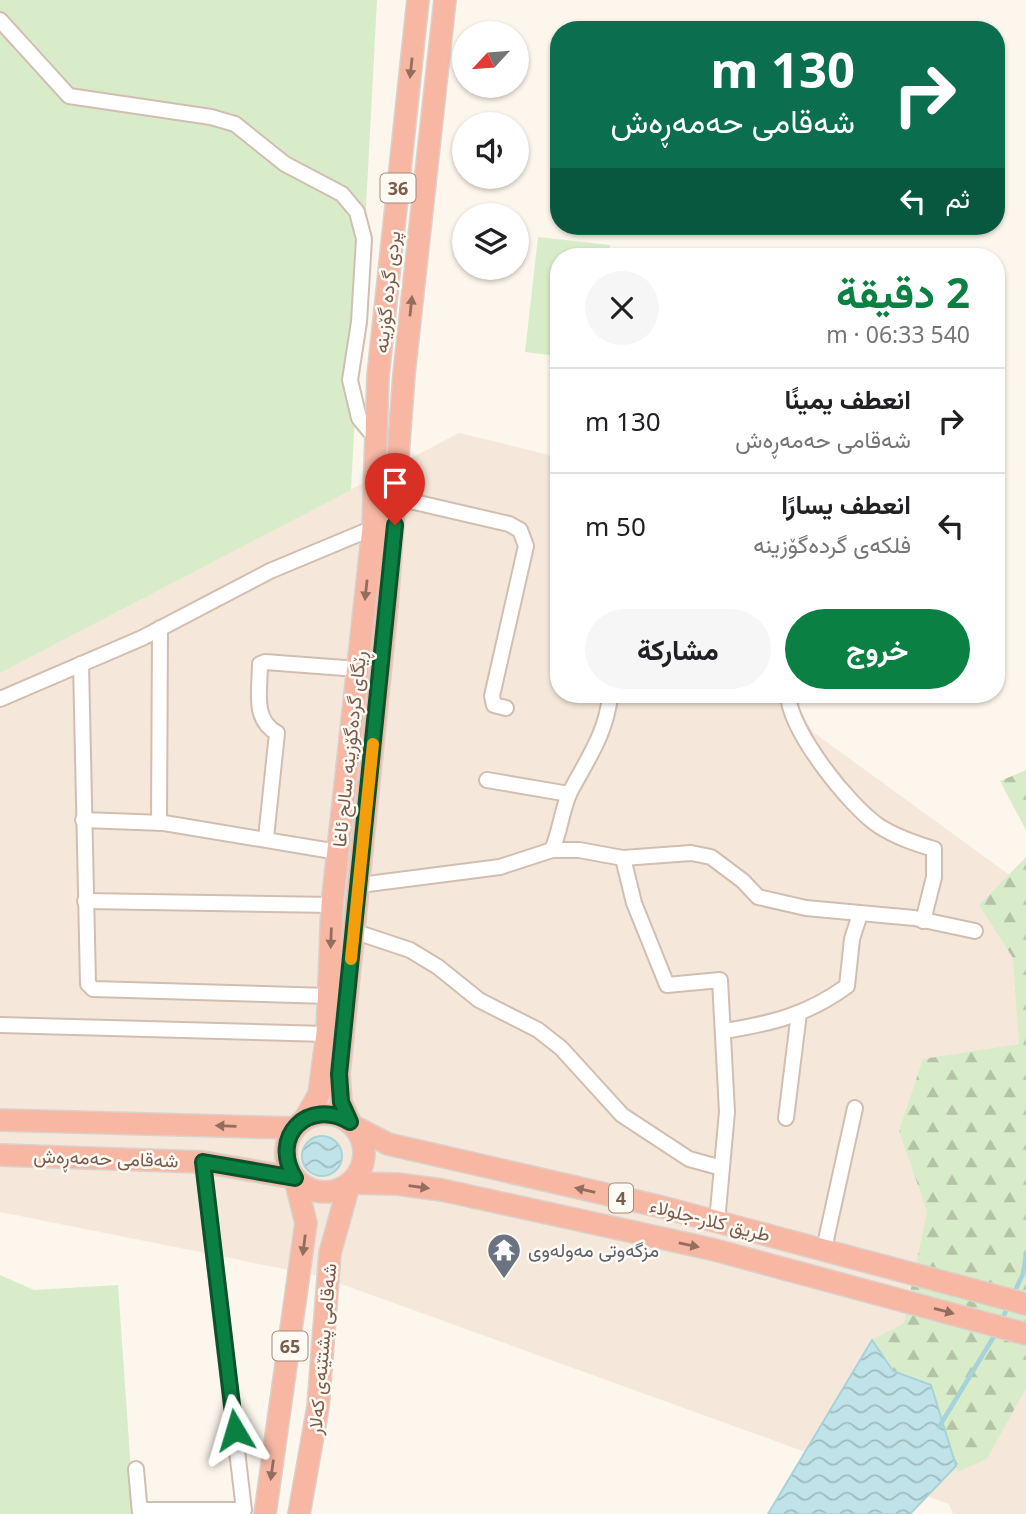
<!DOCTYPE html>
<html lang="ar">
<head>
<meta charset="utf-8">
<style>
	:root { --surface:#fff; --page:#f6f6f6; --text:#202124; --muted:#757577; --line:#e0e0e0; --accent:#0b8043 }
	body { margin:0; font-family:"Noto Sans",Vazirmatn,sans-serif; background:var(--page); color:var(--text); direction:rtl; height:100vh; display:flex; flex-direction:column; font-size:26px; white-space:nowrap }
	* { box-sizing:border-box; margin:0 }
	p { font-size:23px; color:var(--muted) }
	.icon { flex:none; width:38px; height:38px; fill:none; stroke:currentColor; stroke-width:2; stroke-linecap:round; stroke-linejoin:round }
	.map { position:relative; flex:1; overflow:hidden; direction:ltr }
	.details { position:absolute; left:550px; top:248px; width:455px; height:455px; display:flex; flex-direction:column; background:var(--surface); border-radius:28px; box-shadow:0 2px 5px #0004; direction:rtl }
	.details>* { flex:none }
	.banner { position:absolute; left:550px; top:21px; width:455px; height:214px; border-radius:28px; box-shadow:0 2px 5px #0004; direction:rtl; background:#0b6e4f; color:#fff; overflow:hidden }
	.needle { width:46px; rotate:244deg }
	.controls { position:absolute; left:452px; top:21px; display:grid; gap:14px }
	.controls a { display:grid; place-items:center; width:77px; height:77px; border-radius:50%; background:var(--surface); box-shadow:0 2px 5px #0004; font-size:35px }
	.pin { position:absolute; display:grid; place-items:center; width:60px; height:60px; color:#fff; margin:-72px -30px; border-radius:50% 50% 50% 0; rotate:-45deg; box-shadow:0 0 7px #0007 }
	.pin .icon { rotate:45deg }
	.me { position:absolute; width:77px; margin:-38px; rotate:353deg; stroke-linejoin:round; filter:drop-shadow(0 0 5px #0008) }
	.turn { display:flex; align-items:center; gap:24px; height:147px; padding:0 35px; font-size:32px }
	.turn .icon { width:91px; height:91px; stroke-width:2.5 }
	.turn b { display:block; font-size:49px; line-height:60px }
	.then { display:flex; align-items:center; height:66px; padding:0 35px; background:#0003; gap:14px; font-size:26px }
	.round { display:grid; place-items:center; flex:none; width:74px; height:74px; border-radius:37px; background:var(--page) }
	.summary { display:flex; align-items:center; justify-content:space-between; height:119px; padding:0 35px }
	h1 { font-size:42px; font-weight:700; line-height:52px; color:var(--accent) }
	.primary-button { display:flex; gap:14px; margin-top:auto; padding:14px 35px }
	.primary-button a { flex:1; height:80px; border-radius:42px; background:var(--accent); color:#fff; font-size:28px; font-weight:700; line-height:80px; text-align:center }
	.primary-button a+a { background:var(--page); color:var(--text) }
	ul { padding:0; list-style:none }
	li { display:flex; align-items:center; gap:21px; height:105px; padding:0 35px; border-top:2px solid var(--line) }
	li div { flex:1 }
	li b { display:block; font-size:26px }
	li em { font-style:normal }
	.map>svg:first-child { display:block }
</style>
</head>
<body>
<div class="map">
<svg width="1026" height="1514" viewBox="0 0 1026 1514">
	<defs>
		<pattern id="forest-firs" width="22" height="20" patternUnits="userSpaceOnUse" patternTransform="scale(1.75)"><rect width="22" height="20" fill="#d8ecc9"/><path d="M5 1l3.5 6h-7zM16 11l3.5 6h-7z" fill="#b4c2a5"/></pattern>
		<pattern id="water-waves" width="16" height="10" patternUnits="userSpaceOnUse" patternTransform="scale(1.75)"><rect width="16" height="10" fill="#bfe3e8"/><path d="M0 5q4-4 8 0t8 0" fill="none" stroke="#a0bbbe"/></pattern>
	</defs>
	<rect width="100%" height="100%" fill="#fdf6ec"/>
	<path fill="#f5e8da" d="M459 433 558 457V695H791L813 732 1026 887V1514H953L949 1504 319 1276 0 1212V673Z"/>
	<g fill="#d8ecc9">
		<path d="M0 0H377L351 490 0 673Z"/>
		<path d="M538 237 610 245 609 257H558V356L525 352Z"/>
		<path d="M0 1275 34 1290 118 1285 134 1514H0Z"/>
	</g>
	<g fill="url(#forest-firs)">
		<path d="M1026 770V830L1000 781Z"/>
		<path d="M1026 857V1388L987 1459 958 1472 931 1385 895 1374 870 1341 904 1323 927 1211 899 1131 923 1059 1019 1044 1013 958 979 905Z"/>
	</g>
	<g fill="url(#water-waves)" stroke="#a5d3da" stroke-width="2">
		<circle cx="322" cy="1156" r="20"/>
		<path d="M872 1340 893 1371 931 1385 956 1466 910 1514H768Z"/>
	</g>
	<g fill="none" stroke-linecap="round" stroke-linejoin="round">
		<g stroke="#a5d3da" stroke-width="4.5">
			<path d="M1014 1293 1023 1274 1026 1254"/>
			<path d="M1001 1322 1009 1304"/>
			<path d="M939 1427 996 1333"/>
		</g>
		<g stroke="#d1beb0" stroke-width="18">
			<g id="minor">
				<path d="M0 20 69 96 211 117 235 124 285 164 342 194 357 212 364 239 359 322 350 380 359 418 377 440"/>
				<path d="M397 498 509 524 520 530 526 546 492 696 494 705 506 708"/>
				<path d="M81 664 88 984 93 989 329 996"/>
				<path d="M788 695C790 731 849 806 879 826 896 837 914 843 934 849V877L923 921"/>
				<path d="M0 699 142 638 270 571 373 528"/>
				<path d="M487 780 569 794"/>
				<path d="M83 820 164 823 338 852"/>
				<path d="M159 823 160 628"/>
				<path d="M266 838 277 733C252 720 260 689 260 664L265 662 358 669"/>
				<path d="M552 850C560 832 562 809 570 792 587 760 607 732 610 695"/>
				<path d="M623 858 634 903 667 985 720 980 727 1112 717 1222"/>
				<path d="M360 885 500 867 552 850H579L623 858 691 853 711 857 743 881 758 897 806 908 914 918 975 931"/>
				<path d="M85 901 332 905"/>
				<path d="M353 931 410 950 438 967 479 1000 538 1030 561 1048 622 1115 689 1159 722 1168"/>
				<path d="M0 1025 327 1034"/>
				<path d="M725 1031C773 1023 807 1015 847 986L852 939 860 914"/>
				<path d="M786 1118 799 1013"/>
				<path d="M824 1249 855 1108"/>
				<path d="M136 1469 140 1514"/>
				<path d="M140 1510H244L203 1162"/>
			</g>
		</g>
		<g stroke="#dad1cd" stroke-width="24">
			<g id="highway">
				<circle cx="325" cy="1153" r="39"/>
				<path d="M305 1119 319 1094 327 1034 332 905 373 528 378 376 418 0"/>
				<path d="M0 1120 295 1128"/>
				<path d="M350 1122 341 1102 339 1074 387 606 404 374 445 0"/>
				<path d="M355 1127 388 1144 662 1207 1026 1304"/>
				<path d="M0 1155 203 1162 295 1178"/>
				<path d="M351 1183 397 1184 442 1190 711 1249 1026 1334"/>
				<path d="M265 1514 306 1223 295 1179"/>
				<path d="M299 1514 318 1407 330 1253 349 1185"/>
			</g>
		</g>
		<use href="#minor" stroke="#fff" stroke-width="14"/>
		<use href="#highway" stroke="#f7b7a3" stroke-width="21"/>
	</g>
	<defs><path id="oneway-solid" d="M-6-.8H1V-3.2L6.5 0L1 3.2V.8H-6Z" transform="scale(1.75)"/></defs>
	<g fill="#936e5e">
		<use href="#oneway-solid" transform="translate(411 68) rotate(96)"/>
		<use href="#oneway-solid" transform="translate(411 306) rotate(-84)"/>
		<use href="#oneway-solid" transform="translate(366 590) rotate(96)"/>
		<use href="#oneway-solid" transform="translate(331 938) rotate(92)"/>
		<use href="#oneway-solid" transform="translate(226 1126) rotate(-178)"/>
		<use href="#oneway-solid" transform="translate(419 1187) rotate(8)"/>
		<use href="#oneway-solid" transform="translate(585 1190) rotate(-167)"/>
		<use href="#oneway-solid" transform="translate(304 1245) rotate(97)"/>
		<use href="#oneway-solid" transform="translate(689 1245) rotate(12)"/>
		<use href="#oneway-solid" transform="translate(944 1311) rotate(15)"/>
		<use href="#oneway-solid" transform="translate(272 1470) rotate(98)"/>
	</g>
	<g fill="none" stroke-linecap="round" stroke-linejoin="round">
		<g stroke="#07532c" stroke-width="18">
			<path id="route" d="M235 1430 203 1162 295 1178C269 1137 308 1097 350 1122L341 1102 339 1074 395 525"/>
		</g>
		<use href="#route" stroke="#0b8043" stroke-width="12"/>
		<path stroke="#f59e0b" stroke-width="12" d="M351 959 373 744"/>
	</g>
	<defs>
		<g id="temple-pin" transform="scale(1.75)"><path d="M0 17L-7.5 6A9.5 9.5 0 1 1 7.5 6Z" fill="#6b7280" stroke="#fffaf3"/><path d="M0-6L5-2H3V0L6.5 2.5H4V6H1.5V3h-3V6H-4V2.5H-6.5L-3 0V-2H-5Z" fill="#fff"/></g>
	</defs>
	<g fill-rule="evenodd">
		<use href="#temple-pin" x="504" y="1250"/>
	</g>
	<g text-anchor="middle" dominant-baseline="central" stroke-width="5" stroke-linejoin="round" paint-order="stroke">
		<g fill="#fffaf3" stroke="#a28b7f" stroke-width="2">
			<rect x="380.5" y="173.5" width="35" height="29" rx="5"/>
			<rect x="609" y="1183.5" width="24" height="29" rx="5"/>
			<rect x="272.5" y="1331.5" width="35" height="29" rx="5"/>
		</g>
		<g font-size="18" font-weight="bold" fill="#7a5c4d">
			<text x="398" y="188">36</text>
			<text x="621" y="1198">4</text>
			<text x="290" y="1346">65</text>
		</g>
		<g font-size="19" fill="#7a5c4d" stroke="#fffaf3">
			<text transform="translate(387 292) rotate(-84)">پردی گردە گۆزینە</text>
			<text transform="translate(349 749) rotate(-84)">ڕێگای گردەگۆزینە سالح ئاغا</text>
			<text transform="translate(106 1158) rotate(2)">شەقامی حەمەڕەش</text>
			<text transform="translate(710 1220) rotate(14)">طريق كلار-جلولاء</text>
			<text transform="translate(322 1349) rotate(-85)">شەقامی پشتێنەی کەلار</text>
		</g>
		<g font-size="19" fill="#5b616d" stroke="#fffaf3" text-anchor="start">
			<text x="528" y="1250">مزگەوتی مەولەوی</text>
		</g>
	</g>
</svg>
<div class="controls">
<a><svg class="needle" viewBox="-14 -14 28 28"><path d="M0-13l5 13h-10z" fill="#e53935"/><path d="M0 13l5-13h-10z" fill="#757577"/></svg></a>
<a><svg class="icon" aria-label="sound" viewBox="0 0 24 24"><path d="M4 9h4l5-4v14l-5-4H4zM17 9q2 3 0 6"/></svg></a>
<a><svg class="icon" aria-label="layers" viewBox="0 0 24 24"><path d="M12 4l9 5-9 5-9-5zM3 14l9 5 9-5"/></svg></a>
</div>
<div class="pin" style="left:395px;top:525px;background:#d93025"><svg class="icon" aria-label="arrive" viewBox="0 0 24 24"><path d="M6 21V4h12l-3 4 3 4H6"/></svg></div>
<svg class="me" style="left:235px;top:1430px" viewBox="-20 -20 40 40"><path d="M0-17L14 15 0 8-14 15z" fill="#0b8043" stroke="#fff" stroke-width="4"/></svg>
<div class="banner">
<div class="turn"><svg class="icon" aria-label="right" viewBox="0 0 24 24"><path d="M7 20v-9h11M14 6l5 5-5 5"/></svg><div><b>130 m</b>شەقامی حەمەڕەش</div></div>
<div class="then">ثم<svg class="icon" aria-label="left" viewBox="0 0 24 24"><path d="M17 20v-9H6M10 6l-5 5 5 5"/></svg></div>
</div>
<section class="details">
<div class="summary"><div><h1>2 دقيقة</h1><p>540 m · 06:33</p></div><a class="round"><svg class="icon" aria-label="close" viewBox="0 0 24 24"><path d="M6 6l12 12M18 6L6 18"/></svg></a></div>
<ul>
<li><svg class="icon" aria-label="right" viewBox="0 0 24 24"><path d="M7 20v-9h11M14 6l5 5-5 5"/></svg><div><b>انعطف يمينًا</b><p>شەقامی حەمەڕەش</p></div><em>130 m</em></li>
<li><svg class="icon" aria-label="left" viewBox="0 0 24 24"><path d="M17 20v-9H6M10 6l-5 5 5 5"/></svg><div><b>انعطف يسارًا</b><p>فلکەی گردەگۆزینە</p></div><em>50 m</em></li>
</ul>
<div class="primary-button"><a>خروج</a><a>مشاركة</a></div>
</section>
</div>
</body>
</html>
